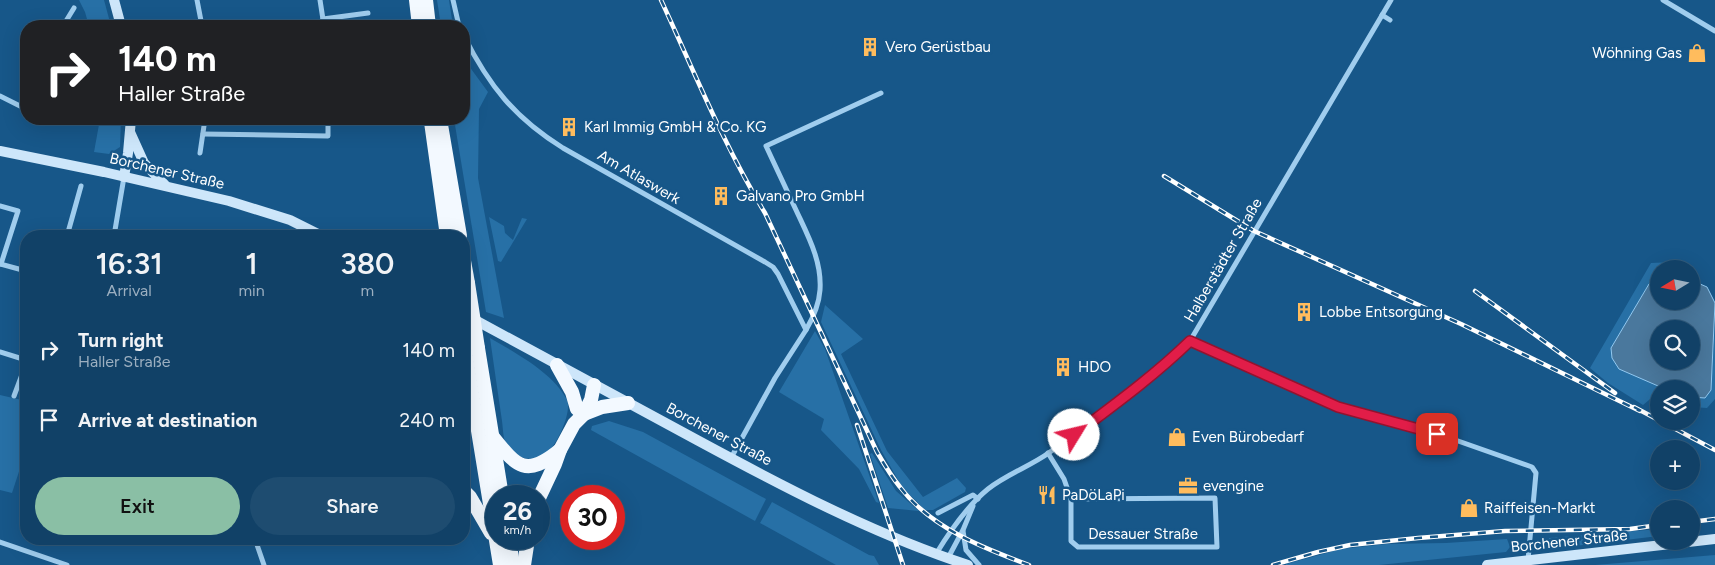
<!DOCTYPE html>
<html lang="en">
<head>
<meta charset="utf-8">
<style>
	:root { --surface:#114167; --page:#1e4c70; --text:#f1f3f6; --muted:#9cafc0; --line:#305a7b; --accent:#8abfa5 }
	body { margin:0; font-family:Figtree,sans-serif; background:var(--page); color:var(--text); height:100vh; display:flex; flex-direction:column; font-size:19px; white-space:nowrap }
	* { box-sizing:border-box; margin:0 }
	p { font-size:16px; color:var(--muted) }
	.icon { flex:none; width:28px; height:28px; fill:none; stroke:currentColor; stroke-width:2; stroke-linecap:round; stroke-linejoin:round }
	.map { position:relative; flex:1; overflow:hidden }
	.details { position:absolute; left:20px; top:230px; width:450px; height:315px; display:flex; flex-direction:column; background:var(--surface); border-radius:20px; box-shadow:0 5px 20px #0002,0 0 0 1px var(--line) }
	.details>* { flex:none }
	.banner { position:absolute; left:20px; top:20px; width:450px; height:105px; border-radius:20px; box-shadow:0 5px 20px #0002,0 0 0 1px var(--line); background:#202124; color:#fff; overflow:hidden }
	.needle { width:32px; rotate:260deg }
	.buttons { position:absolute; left:1650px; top:260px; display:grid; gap:10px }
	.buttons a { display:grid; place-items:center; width:50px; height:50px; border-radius:50%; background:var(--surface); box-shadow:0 5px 20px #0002,0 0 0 1px var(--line); font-size:25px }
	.speed { position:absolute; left:485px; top:485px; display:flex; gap:10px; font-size:25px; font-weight:700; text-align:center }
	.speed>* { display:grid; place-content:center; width:65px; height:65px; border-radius:50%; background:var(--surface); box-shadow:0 5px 20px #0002,0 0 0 1px var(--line); line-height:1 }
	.speed small { font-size:12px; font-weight:400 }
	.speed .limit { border:8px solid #d22; background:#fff; color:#111 }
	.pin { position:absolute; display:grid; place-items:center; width:42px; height:42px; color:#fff; margin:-21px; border-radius:10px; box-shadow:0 2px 8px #0006 }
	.me { position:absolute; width:55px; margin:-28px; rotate:54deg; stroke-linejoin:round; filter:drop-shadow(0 0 4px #0008) }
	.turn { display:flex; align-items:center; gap:18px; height:105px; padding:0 15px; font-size:22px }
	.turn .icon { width:65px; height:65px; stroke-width:2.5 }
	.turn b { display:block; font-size:35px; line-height:42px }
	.eta { display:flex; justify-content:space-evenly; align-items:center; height:85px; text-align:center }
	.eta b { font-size:30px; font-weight:600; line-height:35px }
	.button { display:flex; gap:10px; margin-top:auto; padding:10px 15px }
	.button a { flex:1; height:58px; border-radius:30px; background:var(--accent); color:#111; font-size:20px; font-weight:600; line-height:58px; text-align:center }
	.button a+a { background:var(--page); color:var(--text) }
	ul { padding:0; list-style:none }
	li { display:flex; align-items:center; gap:15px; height:70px; padding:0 15px }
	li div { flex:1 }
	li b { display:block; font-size:19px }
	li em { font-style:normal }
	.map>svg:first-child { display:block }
</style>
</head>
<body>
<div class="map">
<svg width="1715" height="565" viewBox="0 0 1715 565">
	<rect width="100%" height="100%" fill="#175789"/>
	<g fill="#2770a6">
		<path d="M79 0H104L111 26H89L85 12Z"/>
		<path d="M437 0H449L453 26H441Z"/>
		<path d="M464 56 466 62 488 92 479 109 478 178 504 318 486 312 454 119H464Z"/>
		<path d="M100 119H121L120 147 109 154 94 152Z"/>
		<path d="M489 217 504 226 505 233 513 240 522 218 527 219 501 262 498 261Z"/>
		<path d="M1674 262 1684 269H1659V276L1649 284 1611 348 1656 385 1665 389H1659V396L1655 395 1643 405 1608 383 1590 368 1651 263Z"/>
		<path d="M825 305 863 339 841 354 887 451 923 497 957 478 966 488 965 492 933 510H925L902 487 881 450 821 322Z"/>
		<path d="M1715 323V399L1707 408 1692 407 1691 397 1711 390Z"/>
		<path d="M815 331 825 349 879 503 876 502 859 469 821 430 824 419 779 392Z"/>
		<path d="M490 338C514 352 554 373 567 400 572 411 558 443 548 452 535 464 515 459 506 444 503 438 503 428 502 421 498 394 494 366 490 338Z"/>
		<path d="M0 395 26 401V450L12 493 0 490Z"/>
		<path d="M609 421 643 432 766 499 755 521 591 430 592 426Z"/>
		<path d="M872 453 896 491 919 511 888 508 870 454Z"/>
		<path d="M772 502 869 555 874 556 879 565H836L760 523Z"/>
		<path d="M1659 529V536L1549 549 1547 543 1549 538Z"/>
		<path d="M1507 539 1510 547 1506 552 1379 565H1286V564L1341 549 1387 544 1446 543Z"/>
		<path d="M1715 555V565H1595Z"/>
	</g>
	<path fill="#4a789d" stroke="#92c9f1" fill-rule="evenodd" d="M1658 276 1659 301H1691V280L1707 287 1715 303 1711 390 1705 398 1691 397V389H1665L1619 369 1612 358 1611 348 1649 284ZM1659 329H1691V361H1659Z"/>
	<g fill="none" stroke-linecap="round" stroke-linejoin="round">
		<g stroke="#a0cdee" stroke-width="5">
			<path d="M197 0 202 26"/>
			<path d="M320 0 324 26"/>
			<path d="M453 0 459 26"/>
			<path d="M1663 0 1715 31"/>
			<path d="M1382 15 1390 20"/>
			<path d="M323 19 368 13"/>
			<path d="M63 26 74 8"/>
			<path d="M464 36C489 86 515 118 563 148L765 262 773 267 778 274 806 330 775 378 731 458"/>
			<path d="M0 96 26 109"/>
			<path d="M203 134 328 136V119"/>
			<path d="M200 153 205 119"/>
			<path d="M0 206 18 211 1 264"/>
			<path d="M67 236 81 186"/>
			<path d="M114 236 124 177"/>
			<path d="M0 264 26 271"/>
			<path d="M806 330C813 318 819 305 820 290 822 261 808 236 796 210 786 189 776 167 766 146L881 93"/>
			<path d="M1190 341 1338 407 1424 429 1532 467 1536 473 1528 560"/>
			<path d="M0 352 26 360"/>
			<path d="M14 396 26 364"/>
			<path d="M1048 453 1064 479 1071 499V541L1078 547H1217L1215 498 1071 499"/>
			<path d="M938 513 973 495 978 499"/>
			<path d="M963 531 966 550 979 565"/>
			<path d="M255 539 264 565"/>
			<path d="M0 542 67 565"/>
			<path d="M936 554C950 531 967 506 988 489 1007 474 1031 466 1050 452 1099 418 1148 382 1190 341L1391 0"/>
			<path d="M948 558 963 530 973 506"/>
		</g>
		<g stroke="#cde6fa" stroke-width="10">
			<path d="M114 0 121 26"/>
			<path d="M130 132 144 163 165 185"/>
			<path d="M0 151 104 172 229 201 290 220 322 236"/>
			<path d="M124 177 128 153 131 119"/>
			<path d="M464 314C541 356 619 398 697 440 784 487 873 534 968 565"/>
			<path d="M1487 565 1715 539"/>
		</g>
		<g stroke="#f3f9ff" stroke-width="14">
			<path d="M416 0 419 26"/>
			<path d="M426 0 429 26"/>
			<path d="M440 119 460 236"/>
			<path d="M431 122 447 236"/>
			<path d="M464 261 468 283"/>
			<path d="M464 345 500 565"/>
			<path d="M478 348 502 496"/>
			<path d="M557 365 572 392 577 409"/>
			<path d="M584 414 602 407 628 403"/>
			<path d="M493 437C517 467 526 478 560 450"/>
			<path d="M464 491 470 497 491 533"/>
			<path d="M539 498 555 464 560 450 574 424 584 414 591 400 594 385"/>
			<path d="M509 539 513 565"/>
			<path d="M524 565 528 539"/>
		</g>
		<g stroke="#fff" stroke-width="4.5">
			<g id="rail">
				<path d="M661 0C694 71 724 146 765 213L877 452C884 464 891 476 900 487 931 528 983 548 1029 565"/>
				<path d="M1164 176 1254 231 1461 324 1640 411"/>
				<path d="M1475 291 1615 393"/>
				<path d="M1634 407 1715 450"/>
				<path d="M857 425 903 565"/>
				<path d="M1691 522 1715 519"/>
				<path d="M1273 565 1318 552 1350 545 1418 538 1505 531 1630 529 1659 525"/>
			</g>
		</g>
		<use href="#rail" stroke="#175789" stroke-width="2.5" stroke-dasharray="8" stroke-linecap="butt"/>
		<path stroke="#f3f9ff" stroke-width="14" d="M468 283 478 348"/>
	</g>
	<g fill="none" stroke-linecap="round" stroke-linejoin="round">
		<g stroke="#92132f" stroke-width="12">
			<path id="route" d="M1074 435C1114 405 1154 376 1190 341L1338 407 1437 434"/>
		</g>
		<use href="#route" stroke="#e11d48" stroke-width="9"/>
	</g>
	<defs>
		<g id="building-bare" transform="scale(1.5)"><path d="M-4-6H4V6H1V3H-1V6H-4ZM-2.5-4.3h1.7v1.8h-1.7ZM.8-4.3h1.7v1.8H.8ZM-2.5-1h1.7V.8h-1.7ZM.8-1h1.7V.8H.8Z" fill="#ffbc5d" stroke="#175789" stroke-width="2.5" paint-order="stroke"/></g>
		<g id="shop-bare" transform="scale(1.5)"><path d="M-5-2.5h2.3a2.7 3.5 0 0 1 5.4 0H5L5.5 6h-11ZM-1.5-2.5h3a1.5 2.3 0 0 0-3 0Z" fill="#ffbc5d" stroke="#175789" stroke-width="2.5" paint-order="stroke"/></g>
		<g id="office-bare" transform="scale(1.5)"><path d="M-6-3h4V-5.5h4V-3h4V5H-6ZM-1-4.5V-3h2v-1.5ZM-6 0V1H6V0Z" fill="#ffbc5d" stroke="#175789" stroke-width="2.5" paint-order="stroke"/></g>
		<g id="restaurant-bare" transform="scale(1.5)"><path d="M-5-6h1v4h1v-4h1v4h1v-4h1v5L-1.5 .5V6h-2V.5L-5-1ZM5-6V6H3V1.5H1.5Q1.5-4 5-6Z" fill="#ffbc5d" stroke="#175789" stroke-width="2.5" paint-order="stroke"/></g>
	</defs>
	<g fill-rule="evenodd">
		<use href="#building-bare" x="870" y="47"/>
		<use href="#shop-bare" x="1697" y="53"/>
		<use href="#building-bare" x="569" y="127"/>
		<use href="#building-bare" x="721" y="196"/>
		<use href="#building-bare" x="1304" y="312"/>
		<use href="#building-bare" x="1063" y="367"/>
		<use href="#shop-bare" x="1177" y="437"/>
		<use href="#office-bare" x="1188" y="486"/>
		<use href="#restaurant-bare" x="1047" y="495"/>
		<use href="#shop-bare" x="1469" y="508"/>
	</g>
	<g text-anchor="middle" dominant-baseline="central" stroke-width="5" stroke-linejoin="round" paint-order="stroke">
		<g font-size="15" fill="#fff" stroke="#175789" text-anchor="start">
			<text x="885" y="47">Vero Gerüstbau</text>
			<text x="1682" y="53" text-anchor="end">Wöhning Gas</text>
			<text x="584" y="127">Karl Immig GmbH &amp; Co. KG</text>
			<text x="736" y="196">Galvano Pro GmbH</text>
			<text x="1319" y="312">Lobbe Entsorgung</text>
			<text x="1078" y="367">HDO</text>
			<text x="1192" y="437">Even Bürobedarf</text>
			<text x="1203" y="486">evengine</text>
			<text x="1062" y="495">PaDöLaPi</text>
			<text x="1484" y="508">Raiffeisen-Markt</text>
		</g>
		<g font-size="15" fill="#fff" stroke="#175789">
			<text transform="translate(167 171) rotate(13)">Borchener Straße</text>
			<text transform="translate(639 177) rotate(30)">Am Atlaswerk</text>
			<text transform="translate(1223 260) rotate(-60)">Halberstädter Straße</text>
			<text transform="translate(719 434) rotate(28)">Borchener Straße</text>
			<text x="1143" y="534">Dessauer Straße</text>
			<text transform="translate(1569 541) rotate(-6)">Borchener Straße</text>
		</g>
	</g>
</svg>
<div class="buttons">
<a><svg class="needle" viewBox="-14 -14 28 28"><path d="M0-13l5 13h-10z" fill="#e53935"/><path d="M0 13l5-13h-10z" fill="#9cafc0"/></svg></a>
<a><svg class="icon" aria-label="search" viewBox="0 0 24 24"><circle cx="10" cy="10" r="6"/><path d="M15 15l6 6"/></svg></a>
<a><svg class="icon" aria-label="layers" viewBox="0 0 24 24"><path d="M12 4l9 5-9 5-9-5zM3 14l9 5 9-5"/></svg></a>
<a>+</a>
<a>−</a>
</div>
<div class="speed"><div>26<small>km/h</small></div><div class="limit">30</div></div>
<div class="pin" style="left:1437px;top:434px;background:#d93025"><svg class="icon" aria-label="arrive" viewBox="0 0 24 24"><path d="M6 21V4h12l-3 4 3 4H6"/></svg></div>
<svg class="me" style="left:1074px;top:435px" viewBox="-20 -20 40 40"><circle r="19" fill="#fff"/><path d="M0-13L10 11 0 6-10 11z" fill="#e11d48"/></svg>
<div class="banner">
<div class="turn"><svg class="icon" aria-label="right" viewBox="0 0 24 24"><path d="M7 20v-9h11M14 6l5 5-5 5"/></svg><div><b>140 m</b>Haller Straße</div></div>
</div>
<section class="details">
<div class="eta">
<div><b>16:31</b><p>Arrival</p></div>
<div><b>1</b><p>min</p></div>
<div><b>380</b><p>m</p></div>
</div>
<ul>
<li><svg class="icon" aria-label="right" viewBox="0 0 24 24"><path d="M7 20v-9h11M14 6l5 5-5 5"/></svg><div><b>Turn right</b><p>Haller Straße</p></div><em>140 m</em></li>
<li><svg class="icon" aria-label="arrive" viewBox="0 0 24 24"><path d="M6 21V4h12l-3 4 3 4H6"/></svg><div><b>Arrive at destination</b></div><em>240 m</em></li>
</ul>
<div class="button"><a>Exit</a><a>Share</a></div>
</section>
</div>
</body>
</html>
